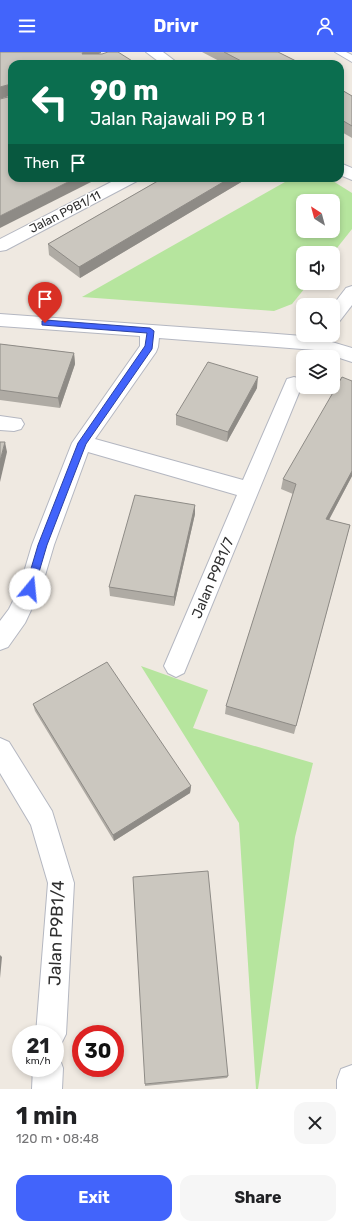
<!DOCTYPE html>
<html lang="en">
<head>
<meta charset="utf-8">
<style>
	:root { --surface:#fff; --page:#f6f6f6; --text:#202124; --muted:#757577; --accent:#4264fb }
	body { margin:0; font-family:Rubik,sans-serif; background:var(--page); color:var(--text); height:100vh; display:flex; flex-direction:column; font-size:15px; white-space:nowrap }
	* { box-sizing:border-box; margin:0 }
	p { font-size:13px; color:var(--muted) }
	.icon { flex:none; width:22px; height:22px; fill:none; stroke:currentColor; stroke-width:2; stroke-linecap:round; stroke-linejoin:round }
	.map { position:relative; height:1037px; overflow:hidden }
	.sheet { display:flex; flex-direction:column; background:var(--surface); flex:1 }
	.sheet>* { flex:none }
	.hud { position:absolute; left:8px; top:8px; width:336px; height:122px; border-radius:12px; box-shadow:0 2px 6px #0003; background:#0b6e4f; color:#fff; overflow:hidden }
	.needle { width:26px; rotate:324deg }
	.fabs { position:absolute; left:296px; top:142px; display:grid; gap:8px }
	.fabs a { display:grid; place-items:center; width:44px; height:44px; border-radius:8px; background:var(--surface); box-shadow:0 2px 6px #0003; font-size:20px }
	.speed { position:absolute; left:12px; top:973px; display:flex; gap:8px; font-size:20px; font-weight:700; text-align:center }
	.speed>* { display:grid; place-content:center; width:52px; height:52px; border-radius:50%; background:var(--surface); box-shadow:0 2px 6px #0003; line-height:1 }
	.speed small { font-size:10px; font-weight:400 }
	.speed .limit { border:6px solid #d22; background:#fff; color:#111 }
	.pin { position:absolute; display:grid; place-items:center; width:34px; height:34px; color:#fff; margin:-41px -17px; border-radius:50% 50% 50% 0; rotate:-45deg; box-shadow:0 0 4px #0007 }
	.pin .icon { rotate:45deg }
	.me { position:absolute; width:44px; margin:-22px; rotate:17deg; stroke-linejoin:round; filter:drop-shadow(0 0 3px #0008) }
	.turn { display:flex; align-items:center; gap:14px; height:84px; padding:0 16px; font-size:18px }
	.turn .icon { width:52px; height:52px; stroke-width:2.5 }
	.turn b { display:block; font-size:28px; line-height:34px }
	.then { display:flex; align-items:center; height:38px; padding:0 16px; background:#0003; gap:8px; font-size:15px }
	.round { display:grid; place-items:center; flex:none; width:42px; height:42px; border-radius:12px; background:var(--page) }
	.headline { display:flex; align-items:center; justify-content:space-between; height:68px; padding:0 16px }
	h1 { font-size:24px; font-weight:700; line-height:30px }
	.primary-button { display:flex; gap:8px; margin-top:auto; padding:8px 16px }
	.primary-button a { flex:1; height:46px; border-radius:12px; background:var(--accent); color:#fff; font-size:16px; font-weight:700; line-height:46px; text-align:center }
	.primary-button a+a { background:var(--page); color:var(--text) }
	header { display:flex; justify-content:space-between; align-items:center; height:52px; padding:0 16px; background:var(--accent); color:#fff; font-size:18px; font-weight:700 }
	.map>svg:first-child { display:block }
</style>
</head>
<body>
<header><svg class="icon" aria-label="menu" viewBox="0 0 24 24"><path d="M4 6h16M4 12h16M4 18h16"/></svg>Drivr<svg class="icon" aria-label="person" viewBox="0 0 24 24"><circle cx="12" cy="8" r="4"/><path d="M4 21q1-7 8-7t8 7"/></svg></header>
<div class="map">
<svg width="352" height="1037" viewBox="0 0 352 1037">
	<rect width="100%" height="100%" fill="#efe9e1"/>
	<g fill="#b6e59e" fill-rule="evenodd">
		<path d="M292 126H328L352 141V177L333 201H303V231H309L292 252 274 259 82 245ZM303 149H333V179H303Z"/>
		<path d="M141 614 208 638 193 676 313 711 295 785 258 1037H256L239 771Z"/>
	</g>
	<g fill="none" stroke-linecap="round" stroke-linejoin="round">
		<g stroke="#b4b7c1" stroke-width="2">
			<path id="lane" d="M335 0H346L352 3V10Z"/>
		</g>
		<g stroke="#b4b7c1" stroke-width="2">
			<g id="street">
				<path d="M146 0H163L179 12H162Z"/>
				<path d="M340 111 352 116V128L340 123Z"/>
				<path d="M119 126H139L137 129 6 198 0 199V187Z"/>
				<path d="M352 234V253L339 270 333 272V253L346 236Z"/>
				<path d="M0 262 277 282 315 285 352 296V310L315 298 159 286 158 295 156 300 95 387 243 428 287 327 294 325 301 327 303 331 184 621 176 625 168 621 164 614 237 443 88 400 54 493 41 537 25 571 8 595 0 598V569L9 557 19 537 32 493 72 391 140 294V284L0 274Z"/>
				<path d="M0 364 21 367 24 372 21 377 14 379 0 378Z"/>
				<path d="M0 686 9 690 52 759 74 831 66 982 61 992 55 995V982H36L48 831 31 773 0 721Z"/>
				<path d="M55 1004 59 1005 63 1016 62 1037H32L33 1016H55Z"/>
			</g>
		</g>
		<g stroke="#b4b7c1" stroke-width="2">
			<path id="secondary" d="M352 1013V1037H337V1028L341 1017Z"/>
		</g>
		<use href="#lane" fill="#fff" fill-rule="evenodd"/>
		<use href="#street" fill="#fff" fill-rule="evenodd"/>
		<use href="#secondary" fill="#fff" fill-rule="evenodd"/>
	</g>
	<g fill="#afaba4">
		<path d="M202 0H278L302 12H225Z"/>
		<path d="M340 37 352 44V86L340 79Z"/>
		<path d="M163 126H248L80 226 49 203 48 192Z"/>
		<path d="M0 292 74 301 75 312 60 356 0 348Z"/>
		<path d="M352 329V424L329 468 350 473 294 682 225 662 226 654 293 442 281 437 283 427Z"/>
		<path d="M257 336 227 390 176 373V363Z"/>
		<path d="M195 453V462L174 554 110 544 109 535Z"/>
		<path d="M33 652 191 734 190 741 114 789 35 659Z"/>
		<path d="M228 1024 227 1026 145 1034V1032Z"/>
	</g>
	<g fill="#8e8b86">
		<path d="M83 0H101V1L85 8 82 2Z"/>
		<path d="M11 32 12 43 0 47V35Z"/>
		<path d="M76 126H99L0 176V164Z"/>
		<path d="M230 126H248L80 226 79 215Z"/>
		<path d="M74 301 75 312 60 356 58 346Z"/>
		<path d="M258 325 257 336 227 390 228 380Z"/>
		<path d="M5 390 7 400 0 430V409Z"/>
		<path d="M352 419V424L324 477 326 467Z"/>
		<path d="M195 453V462L174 554V545Z"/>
		<path d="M191 734 190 741 114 789 113 783Z"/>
		<path d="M0 903 2 905 0 926Z"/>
	</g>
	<g fill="#cbc7bf" stroke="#8e8b86">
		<path d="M0 0H83L82 2H102L108 0H118L137 12H12V126H76L0 164V47L12 44 11 32 0 35Z"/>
		<path d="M224 0H278L302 12H247Z"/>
		<path d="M340 37 352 44V74L340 67Z"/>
		<path d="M163 126H230L79 215 48 192Z"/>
		<path d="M0 292 74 301 58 346 0 338Z"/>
		<path d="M208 310 258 325 228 380 176 363Z"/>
		<path d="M342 325 352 329V419L326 467 350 473 296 674 226 654 296 432 283 427Z"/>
		<path d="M0 390H5L0 409Z"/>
		<path d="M135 443 195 453 174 545 109 535Z"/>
		<path d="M107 610 191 734 113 783 33 652Z"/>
		<path d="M208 819 228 1024 145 1032 133 825Z"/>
	</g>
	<path fill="#4264fb" stroke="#2b41a3" d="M45 268 150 276 154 279 152 297 86 392 47 493 34 537 33 540H26L25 537 38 493 78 391 145 294 147 281 42 273V269Z"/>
	<g text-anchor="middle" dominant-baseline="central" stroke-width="3" stroke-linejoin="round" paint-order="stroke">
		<g font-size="12" fill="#2e2e2e" stroke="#fff">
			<text transform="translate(65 160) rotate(-27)">Jalan P9B1/11</text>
		</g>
		<g font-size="14" fill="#2e2e2e" stroke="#fff">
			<text transform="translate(213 526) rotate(-67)">Jalan P9B1/7</text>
		</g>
		<g font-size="17" fill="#2e2e2e" stroke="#fff">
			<text transform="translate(56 881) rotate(-88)">Jalan P9B1/4</text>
		</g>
	</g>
</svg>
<div class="fabs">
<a><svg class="needle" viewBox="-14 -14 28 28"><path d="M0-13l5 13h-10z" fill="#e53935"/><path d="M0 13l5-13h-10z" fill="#757577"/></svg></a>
<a><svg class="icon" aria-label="sound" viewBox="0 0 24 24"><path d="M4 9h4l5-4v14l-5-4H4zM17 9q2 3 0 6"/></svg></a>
<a><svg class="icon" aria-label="search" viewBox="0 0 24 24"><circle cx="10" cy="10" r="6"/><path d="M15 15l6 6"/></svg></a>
<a><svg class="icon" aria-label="layers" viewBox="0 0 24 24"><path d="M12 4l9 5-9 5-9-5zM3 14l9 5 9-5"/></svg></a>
</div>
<div class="speed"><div>21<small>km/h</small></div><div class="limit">30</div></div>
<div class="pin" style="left:45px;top:271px;background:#d93025"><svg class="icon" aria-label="arrive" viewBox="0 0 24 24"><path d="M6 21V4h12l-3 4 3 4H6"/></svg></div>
<svg class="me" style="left:30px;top:537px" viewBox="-20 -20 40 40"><circle r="19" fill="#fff"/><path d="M0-13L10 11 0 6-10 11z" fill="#4264fb"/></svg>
<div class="hud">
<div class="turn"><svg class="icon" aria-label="left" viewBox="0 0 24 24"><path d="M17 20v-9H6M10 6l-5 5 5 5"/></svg><div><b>90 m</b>Jalan Rajawali P9 B 1</div></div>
<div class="then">Then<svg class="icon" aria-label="arrive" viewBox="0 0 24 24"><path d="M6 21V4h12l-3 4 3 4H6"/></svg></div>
</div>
</div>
<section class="sheet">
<div class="headline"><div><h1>1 min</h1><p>120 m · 08:48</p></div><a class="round"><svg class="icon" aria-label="close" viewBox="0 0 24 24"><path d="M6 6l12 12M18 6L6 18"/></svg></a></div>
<div class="primary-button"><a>Exit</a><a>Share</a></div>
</section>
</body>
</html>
